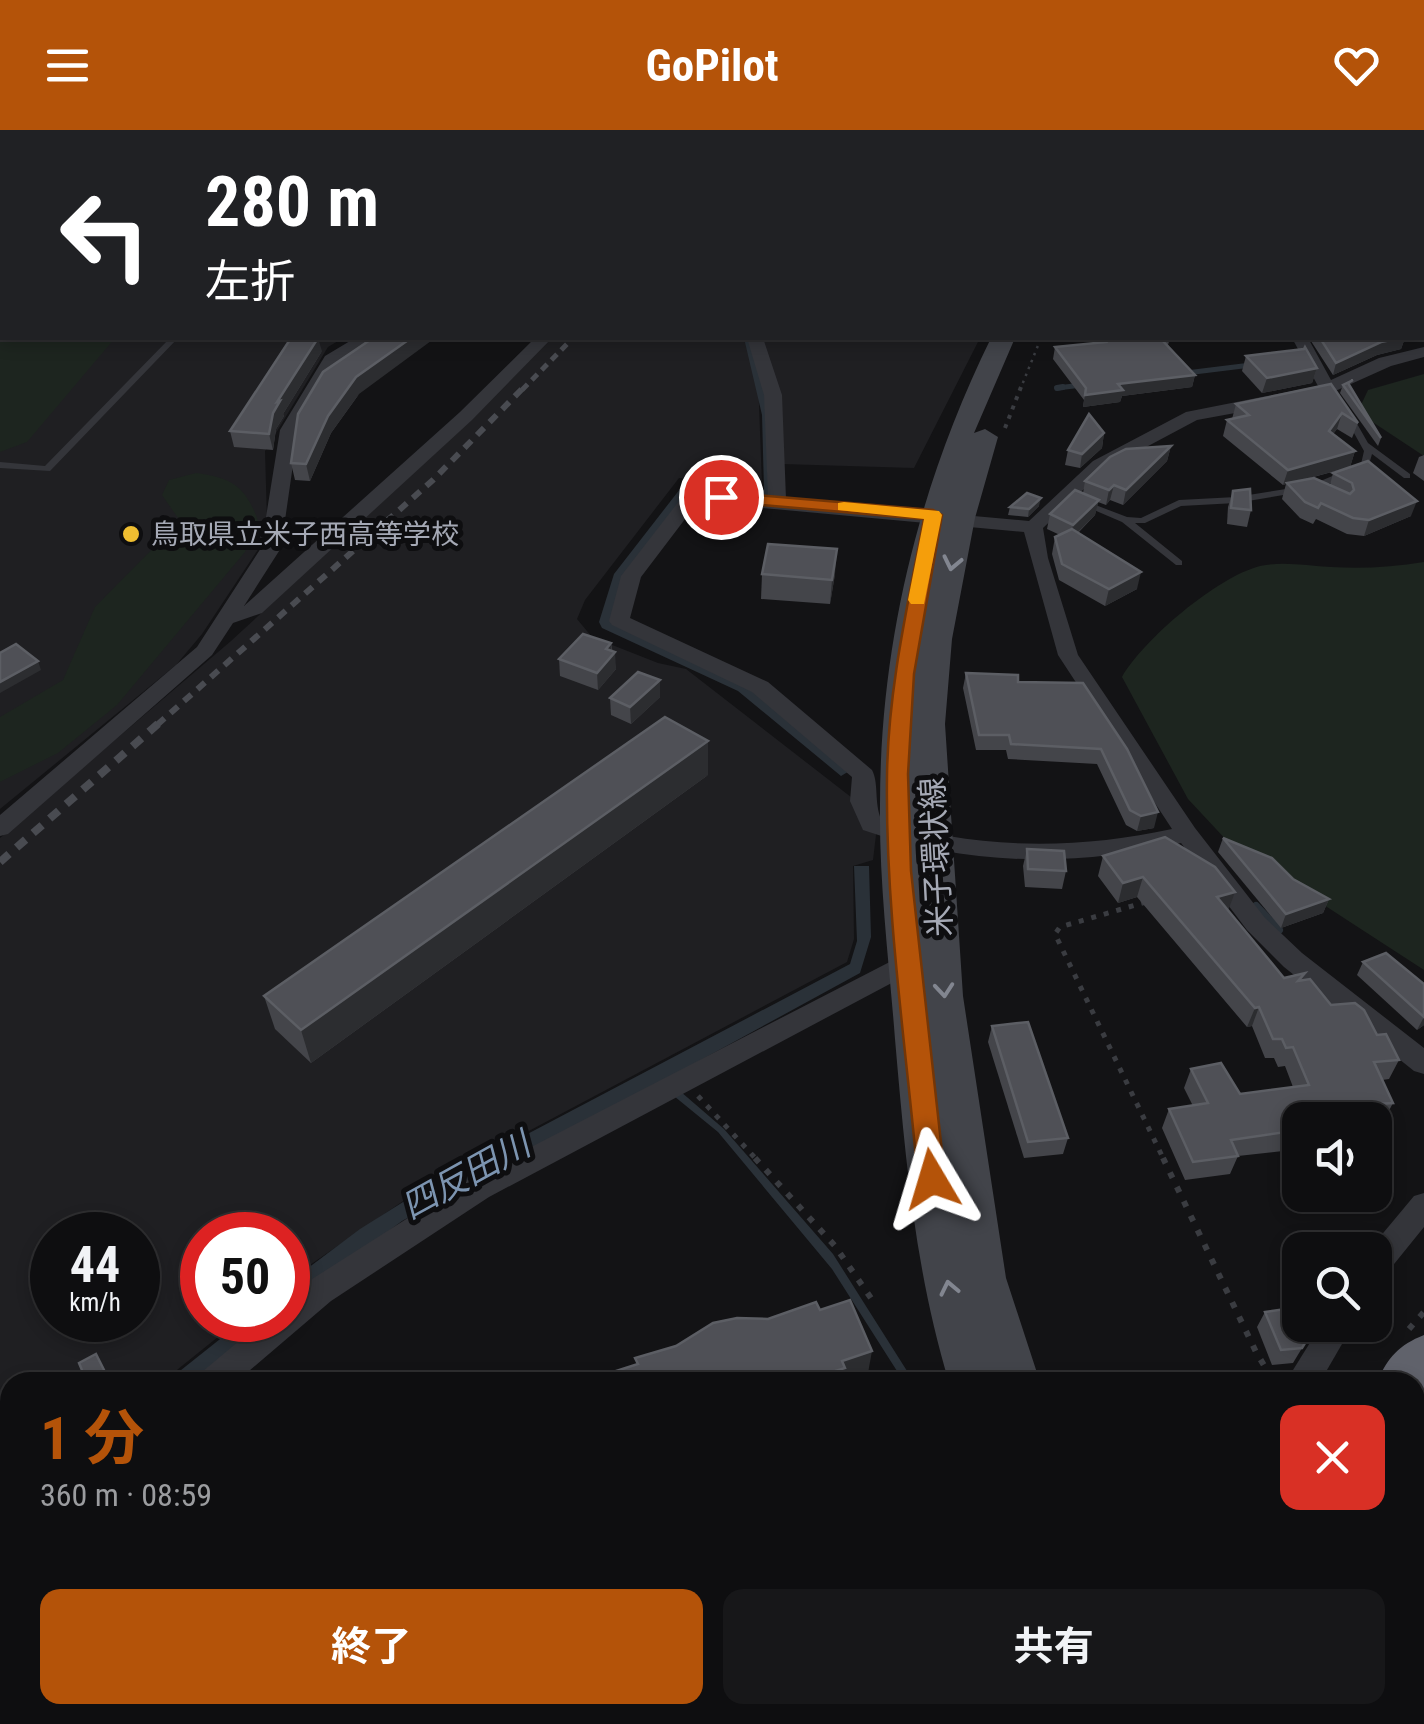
<!DOCTYPE html>
<html lang="ja">
<head>
<meta charset="utf-8">
<style>
	:root { --surface:#0e0e10; --page:#171719; --text:#f1f3f6; --muted:#9b9c9f; --line:#2e2e30; --accent:#b45309 }
	body { margin:0; font-family:"Roboto Condensed","Noto Sans JP",sans-serif; background:var(--page); color:var(--text); height:100vh; display:flex; flex-direction:column; font-size:38px; white-space:nowrap }
	* { box-sizing:border-box; margin:0 }
	p { font-size:32px; color:var(--muted) }
	.icon { flex:none; width:55px; height:55px; fill:none; stroke:currentColor; stroke-width:2; stroke-linecap:round; stroke-linejoin:round }
	.map { position:relative; flex:1; overflow:hidden }
	.drawer { position:absolute; left:0px; top:1242px; width:1425px; height:352px; display:flex; flex-direction:column; background:var(--surface); border-radius:30px 30px 0 0; box-shadow:0 5px 15px #0003,0 0 0 2px var(--line) }
	.drawer>* { flex:none }
	.top-card { position:absolute; left:0px; top:0px; width:1425px; height:210px; box-shadow:0 5px 15px #0003,0 0 0 2px var(--line); background:#202124; color:#fff; overflow:hidden }
	.controls { position:absolute; left:1282px; top:972px; display:grid; gap:20px }
	.controls a { display:grid; place-items:center; width:110px; height:110px; border-radius:20px; background:var(--surface); box-shadow:0 5px 15px #0003,0 0 0 2px var(--line); font-size:50px }
	.speed { position:absolute; left:30px; top:1082px; display:flex; gap:20px; font-size:50px; font-weight:700; text-align:center }
	.speed>* { display:grid; place-content:center; width:130px; height:130px; border-radius:50%; background:var(--surface); box-shadow:0 5px 15px #0003,0 0 0 2px var(--line); line-height:1 }
	.speed small { font-size:25px; font-weight:400 }
	.speed .limit { border:15px solid #d22; background:#fff; color:#111 }
	.pin { position:absolute; display:grid; place-items:center; width:85px; height:85px; color:#fff; margin:-42px; border:5px solid #fff; border-radius:50%; box-shadow:0 2px 10px #0007 }
	.me { position:absolute; width:110px; margin:-55px; rotate:353deg; stroke-linejoin:round; filter:drop-shadow(0 0 8px #0008) }
	.turn { display:flex; align-items:center; gap:35px; height:210px; padding:0 40px; font-size:45px }
	.turn .icon { width:130px; height:130px; stroke-width:2.5 }
	.turn b { display:block; font-size:70px; line-height:85px }
	.round { display:grid; place-items:center; flex:none; width:105px; height:105px; border-radius:20px; background:var(--page) }
	.headline { display:flex; align-items:center; justify-content:space-between; height:170px; padding:0 40px }
	h1 { font-size:60px; font-weight:700; line-height:75px; color:var(--accent) }
	.button { display:flex; gap:20px; margin-top:auto; padding:20px 40px }
	.button a { flex:1; height:115px; border-radius:20px; background:var(--accent); color:#fff; font-size:40px; font-weight:700; line-height:115px; text-align:center }
	.button a+a { background:var(--page); color:var(--text) }
	header { display:flex; justify-content:space-between; align-items:center; height:130px; padding:0 40px; background:var(--accent); color:#fff; font-size:45px; font-weight:700 }
	.map>svg:first-child { display:block }
</style>
</head>
<body>
<header><svg class="icon" aria-label="menu" viewBox="0 0 24 24"><path d="M4 6h16M4 12h16M4 18h16"/></svg>GoPilot<svg class="icon" aria-label="heart" viewBox="0 0 24 24"><path d="M12 20l-8-8c-3-5 5-10 8-4 3-6 11-1 8 4z"/></svg></header>
<div class="map">
<svg width="1424" height="1594" viewBox="0 0 1424 1594">
	<rect width="100%" height="100%" fill="#131315"/>
	<g fill="#1f1f22" fill-rule="evenodd">
		<path d="M0 114 2 208H343L328 217 265 321 267 390 259 418 202 504 176 535 0 679Z"/>
		<path d="M550 208H746L758 248 762 355 679 348 585 470 577 489 592 507 658 533 686 539 878 688 873 730 853 736 854 809 847 832 425 1056 288 1150V1105H202V1190H239L162 1252H10V1338L0 1344V708L231 511 445 314ZM52 1105H138V1190H52Z"/>
		<path d="M760 208H980L914 338 782 334 777 265Z"/>
	</g>
	<g fill="#1d251f">
		<path d="M0 151 2 208H115L27 312 0 322Z"/>
		<path d="M1424 244V326L1371 291 1361 275 1368 260Z"/>
		<path d="M196 343C232 348 246 356 258 391L245 422 117 575 58 623 0 652V587L63 550 95 477 180 391 162 365 169 350Z"/>
		<path d="M1424 432V840L1230 714 1188 669 1122 547C1144 509 1217 447 1260 436 1283 431 1308 436 1331 437 1362 439 1393 437 1424 432Z"/>
	</g>
	<g fill="#2a3138">
		<path d="M744 208H751L768 266 773 367 689 362 626 446 611 492 756 561 851 640 841 646 738 561 602 498 599 492 614 444 680 359 692 356 764 360 762 285Z"/>
		<path d="M854 736H869L871 807 860 843 666 949 724 999 833 1124 914 1252H904L832 1139 718 1002 658 953 402 1091 288 1176V1153L360 1099 427 1057 850 834 857 811Z"/>
		<path d="M244 1190H270L195 1252H166Z"/>
	</g>
	<g fill="none" stroke-linecap="round" stroke-linejoin="round">
		<g stroke="#2a3138" stroke-width="5">
			<path d="M1216 2 1220 0"/>
			<path d="M1186 243 1251 235"/>
			<path d="M1057 258 1082 255"/>
		</g>
		<path stroke="#2a3138" stroke-width="6" d="M1057 258 1063 257"/>
		<path stroke="#2a3138" stroke-width="8" d="M1256 776 1279 800"/>
		<g stroke="#3a3c41" stroke-width="2.5" stroke-dasharray="2.5 5" stroke-linecap="butt">
			<path d="M1125 2 1134 0"/>
			<path d="M1020 260 1041 208"/>
		</g>
		<path stroke="#3a3c41" stroke-width="4" stroke-dasharray="4 6" stroke-linecap="butt" d="M1005 298 1021 257"/>
		<g stroke="#3a3c41" stroke-width="5" stroke-dasharray="5 8" stroke-linecap="butt">
			<path d="M1146 772 1060 797 1055 804 1164 1030"/>
			<path d="M698 966 757 1030"/>
		</g>
		<g stroke="#3a3c41" stroke-width="6" stroke-dasharray="6 10" stroke-linecap="butt">
			<path d="M755 1028 835 1116 873 1171"/>
			<path d="M1163 1028 1256 1222 1271 1247 1278 1251"/>
			<path d="M1409 1199 1424 1182"/>
		</g>
		<g fill="#34353a" fill-rule="evenodd">
			<path d="M170 208H178L50 341 0 338V332L45 336Z"/>
			<path d="M1348 282 1352 285 1368 313 1410 344V348H1404L1372 324 1368 338 1313 360 1236 373 1181 376 1145 393H1135L1182 431V435H1176L1122 392 1080 374 1085 371 1127 387 1141 388 1179 370 1236 367 1311 355 1361 334 1364 321 1344 285Z"/>
		</g>
		<g fill="#34353a" fill-rule="evenodd">
			<path d="M580 0H637L639 2H582Z"/>
			<path d="M1424 107V116H1422V107Z"/>
			<path d="M355 208H374L337 232 298 300 281 418 244 476 460 282 535 208H552L472 290 262 483 233 493 212 525 8 704 0 706V685L197 517 261 418 280 300 325 226Z"/>
			<path d="M747 208H763L782 265 786 369 1029 391 1093 331 1186 282 1318 256 1292 208H1308L1331 250 1379 228 1424 217V227L1391 236 1322 267 1197 290 1105 339 1043 398 1048 428 1078 525 1195 698 1265 788 1302 823 1424 918V944L1414 941 1284 837 1247 800 1181 713C1074 737 967 736 863 700L850 671 852 647 752 562 612 495 609 491 621 446 686 362 768 367 764 265ZM698 372 1024 402 1058 525 1172 699C1076 720 973 720 881 689 874 672 879 653 872 640L768 552 630 488 641 447Z"/>
			<path d="M909 822 918 825 922 832 918 839 489 1067 331 1171 236 1252H197L202 1242 264 1190H288V1170L309 1151 469 1049Z"/>
			<path d="M1424 1063V1097L1386 1144 1375 1148V1120H1369L1414 1066Z"/>
			<path d="M1321 1195H1353L1320 1252H1289L1293 1240Z"/>
			<path d="M10 1360V1395L0 1399V1364Z"/>
		</g>
		<g fill="#42444a" fill-rule="evenodd">
			<path d="M1080 0H1100V2H1081Z"/>
			<path d="M991 208H1015L974 303 985 299 998 307 975 388 952 509 945 594 963 866 1006 1148 1040 1252H949C915 1141 905 1025 895 909 889 831 879 753 880 675 880 512 919 355 991 208Z"/>
			<path d="M312 1585H401L397 1594H308Z"/>
		</g>
		<g fill="#60626b" fill-rule="evenodd">
			<path d="M1424 1205V1274L1415 1277V1252H1377C1388 1227 1399 1215 1424 1205Z"/>
			<path d="M1424 1359V1434L1415 1437V1363Z"/>
			<path d="M1424 1454V1534L1415 1538V1458Z"/>
			<path d="M1104 1585H1234L1238 1594H1100Z"/>
			<path d="M1258 1585H1402L1398 1594H1254Z"/>
		</g>
		<path stroke="#494b51" stroke-width="5" stroke-dasharray="8 6" stroke-linecap="butt" d="M522 260 573 208"/>
		<path stroke="#494b51" stroke-width="6" stroke-dasharray="10 8" stroke-linecap="butt" d="M157 595 433 350 524 257"/>
		<path stroke="#494b51" stroke-width="8" stroke-dasharray="12 10" stroke-linecap="butt" d="M0 732 159 593"/>
	</g>
	<g fill="#44454a">
		<path d="M0 0H82L79 2H2V23L0 22Z"/>
		<path d="M1093 208H1170L1168 215 1195 245 1192 257 1122 266 1120 272 1083 277 1084 270 1053 229 1055 217 1096 213Z"/>
		<path d="M1309 208H1405L1401 219 1377 225 1333 245Z"/>
		<path d="M322 221 283 284 284 286 276 299 273 320 234 317 230 301Z"/>
		<path d="M1246 226 1317 238 1312 253 1262 263 1242 241Z"/>
		<path d="M1331 254 1358 293 1352 308 1337 299 1333 304 1355 321 1350 337 1299 351 1330 355 1333 343 1411 386 1364 406 1347 404 1316 389 1313 394 1300 388 1282 369 1286 354 1283 355 1223 306 1227 290 1232 289 1236 274Z"/>
		<path d="M1343 255 1351 258 1381 308 1378 316 1340 263Z"/>
		<path d="M359 264 331 303 310 351 295 350 291 333Z"/>
		<path d="M1104 303 1102 318 1080 338 1065 335 1068 320Z"/>
		<path d="M1171 316 1167 331 1123 375 1110 370 1106 375 1098 372 1095 385 1078 403 1137 459 1105 476 1059 450 1052 424 1055 407 1060 405 1047 399 1050 384 1083 363 1085 351Z"/>
		<path d="M1424 325V351L1413 343 1419 327Z"/>
		<path d="M1233 361 1251 380 1247 397 1227 394 1228 377Z"/>
		<path d="M1039 376 1028 387 1008 385 1010 377Z"/>
		<path d="M762 444H835L830 474 761 469Z"/>
		<path d="M611 513 616 539 598 560 560 546 559 529Z"/>
		<path d="M966 543 1018 552 1083 553 1154 698 1137 701 1126 695 1097 634 1008 629 1006 620H976L963 558Z"/>
		<path d="M660 550V567L631 594 611 585 610 568Z"/>
		<path d="M708 645 311 933 275 899 264 866Z"/>
		<path d="M1223 708 1329 769 1323 783 1281 798 1218 722Z"/>
		<path d="M1027 719 1066 741 1062 759 1025 757 1023 736Z"/>
		<path d="M1103 726 1228 781 1284 848 1305 843 1301 851 1331 875 1377 905 1399 930 1389 949 1382 950 1393 973 1383 992H1375V990H1300V1019L1238 1026 1230 1044 1185 1050 1162 998 1169 979 1193 976 1184 958 1191 939 1240 964 1293 957 1285 936 1278 937 1274 928H1265L1252 896 1247 897 1137 767 1118 773 1098 746Z"/>
		<path d="M1363 832 1424 854V895L1417 900 1357 845Z"/>
		<path d="M992 896 1068 1008 1063 1024 1024 1028 988 912Z"/>
		<path d="M1265 1182 1316 1195 1293 1233 1272 1235 1257 1197Z"/>
		<path d="M154 1585H206L205 1594H159L154 1588Z"/>
	</g>
	<g fill="#2c2d30">
		<path d="M54 0H82L79 2H50Z"/>
		<path d="M318 208 322 221 283 284 284 286 276 299 273 320 269 304 273 283 277 272Z"/>
		<path d="M411 208H435L359 264 331 303 310 351 306 334 328 286 356 247Z"/>
		<path d="M1401 208H1405L1401 219 1377 225 1333 245 1336 233 1381 212Z"/>
		<path d="M1317 238 1312 253 1262 263 1267 248Z"/>
		<path d="M1195 245 1192 257 1122 266 1120 272 1083 277 1085 265 1118 254Z"/>
		<path d="M1342 283 1337 299 1324 316 1329 301Z"/>
		<path d="M1104 303 1102 318 1080 338 1082 324Z"/>
		<path d="M1171 316 1167 331 1123 375 1126 360Z"/>
		<path d="M1355 321 1350 337 1283 355 1288 340Z"/>
		<path d="M1114 355 1110 370 1106 375 1109 360Z"/>
		<path d="M1041 368 1039 376 1028 387 1029 379Z"/>
		<path d="M1099 370 1095 385 1070 410 1073 395Z"/>
		<path d="M1417 371 1411 386 1364 406 1369 390Z"/>
		<path d="M837 419 835 444 830 474 832 450Z"/>
		<path d="M1141 442 1137 459 1105 476 1109 459Z"/>
		<path d="M611 513 612 526 615 522 616 539 598 560 597 543 606 519Z"/>
		<path d="M38 531 41 540 0 563V552Z"/>
		<path d="M660 550V567L631 594 630 577Z"/>
		<path d="M708 611V645L311 933 301 900Z"/>
		<path d="M1158 682 1154 698 1137 701 1141 686Z"/>
		<path d="M1143 747 1137 767 1118 773 1123 753Z"/>
		<path d="M1235 762 1228 781 1217 767Z"/>
		<path d="M1329 769 1323 783 1281 798 1286 784Z"/>
		<path d="M1259 877 1252 896 1247 897 1255 878Z"/>
		<path d="M1424 887V895L1417 900Z"/>
		<path d="M872 1221 868 1243 843 1252H801L842 1231Z"/>
		<path d="M96 1224 109 1250 104 1252H87Z"/>
		<path d="M191 1585H206L205 1594H198Z"/>
	</g>
	<g fill="#4f5056" stroke="#5c5e64" stroke-width="2.5">
		<path d="M0 0H54L50 2 11 1 2 2V6H0Z"/>
		<path d="M554 0H597L595 2H542Z"/>
		<path d="M1377 0H1424V90H1422V2H1372Z"/>
		<path d="M291 208H318L277 272 280 271 273 283 269 304 230 301Z"/>
		<path d="M373 208H411L356 247 328 286 306 334 291 333 298 284 323 242Z"/>
		<path d="M1103 208H1160L1195 245 1118 254 1123 260 1085 265 1086 258 1055 217 1106 212Z"/>
		<path d="M1320 208H1401L1381 212 1336 233Z"/>
		<path d="M1305 217 1317 238 1267 248 1246 226 1304 219Z"/>
		<path d="M1353 250 1348 253 1381 308 1343 255Z"/>
		<path d="M1331 254 1358 293 1342 283 1329 301 1355 321 1288 340 1227 290 1249 285 1236 274Z"/>
		<path d="M1089 284 1104 303 1082 324 1068 320Z"/>
		<path d="M1171 316 1126 360 1114 355 1109 360 1085 351 1110 327 1126 319Z"/>
		<path d="M1368 331 1417 371 1369 390 1353 388 1321 373 1318 378 1305 372 1287 353 1314 348 1350 364 1354 360 1352 353 1333 343Z"/>
		<path d="M1250 359 1251 380 1231 378 1233 361Z"/>
		<path d="M1075 360 1099 370 1073 395 1050 384Z"/>
		<path d="M1027 363 1041 368 1029 379 1010 377Z"/>
		<path d="M1072 399 1141 442 1109 459 1062 434 1055 407Z"/>
		<path d="M768 414 837 419 832 450 762 444Z"/>
		<path d="M583 504 611 513 606 519 615 522 597 543 559 529Z"/>
		<path d="M16 514 38 531 0 552V523Z"/>
		<path d="M638 542 660 550 630 577 610 568Z"/>
		<path d="M966 543 1018 545V552L1083 553 1127 619 1158 682 1141 686 1130 680 1101 619 1011 614 1009 605H979Z"/>
		<path d="M665 587 708 611 301 900 264 866Z"/>
		<path d="M1165 707 1215 737 1235 762 1217 767 1284 848 1305 843 1298 851 1310 849 1331 875 1355 873 1364 880 1377 905 1386 904 1399 930 1374 932 1393 973 1337 976 1343 990H1300V1000L1231 1010 1238 1026 1193 1032 1169 979 1208 973 1191 939 1221 933 1240 964 1309 955 1293 917 1286 918 1282 909H1273L1259 877 1255 878 1143 747 1123 753 1103 726Z"/>
		<path d="M1223 708 1272 728 1293 749 1329 769 1286 784Z"/>
		<path d="M1027 719 1064 721 1066 741 1028 739Z"/>
		<path d="M1386 823 1424 854V887L1363 832Z"/>
		<path d="M1028 892 1068 1008 1028 1012 992 896Z"/>
		<path d="M850 1170 872 1221 842 1231 845 1238 801 1252H598L597 1247 638 1234 635 1228 676 1216 713 1193 737 1188 768 1189 816 1172 820 1180Z"/>
		<path d="M1300 1177V1195H1316L1302 1218 1281 1220 1265 1182Z"/>
		<path d="M96 1224 105 1242 87 1252 79 1233Z"/>
		<path d="M806 1592 844 1594H806Z"/>
	</g>
	<defs><path id="oneway-chevron" d="M-2-3.5L2.5 0L-2 3.5" fill="none" stroke-width="1.6" stroke-linecap="round" stroke-linejoin="round" transform="scale(2.5)"/></defs>
	<g stroke="#828690">
		<use href="#oneway-chevron" transform="translate(952 433) rotate(102)"/>
		<use href="#oneway-chevron" transform="translate(944 860) rotate(85)"/>
		<use href="#oneway-chevron" transform="translate(949 1158) rotate(-102)"/>
	</g>
	<path fill="#b45309" stroke="#753606" stroke-width="2.5" d="M721 362 933 380 942 385 914 544 908 644 911 741 945 1049 941 1057 932 1060 922 1057 918 1049C906 916 885 780 887 646 888 559 908 474 924 389L715 371 713 367Z"/>
	<path fill="#f59e0b" d="M844 372 939 381 942 385 924 474H911L908 470 924 389 838 380V373Z"/>
	<circle fill="#efbe31" stroke="#0e0e10" stroke-width="4" cx="131" cy="404" r="10"/>
	<g text-anchor="middle" dominant-baseline="central" stroke-width="10" stroke-linejoin="round" paint-order="stroke">
		<g font-size="28" fill="#a5a9b5" stroke="#0e0e10" text-anchor="start">
			<text x="151" y="404">鳥取県立米子西高等学校</text>
		</g>
		<g font-size="32" fill="#a5a9b5" stroke="#0e0e10">
			<text transform="translate(936 727) rotate(-93)">米子環状線</text>
		</g>
		<g font-size="35" font-style="italic" fill="#7c94b0" stroke="#0e0e10">
			<text transform="translate(466 1046) rotate(-29)">四反田川</text>
		</g>
	</g>
</svg>
<div class="controls">
<a><svg class="icon" aria-label="sound" viewBox="0 0 24 24"><path d="M4 9h4l5-4v14l-5-4H4zM17 9q2 3 0 6"/></svg></a>
<a><svg class="icon" aria-label="search" viewBox="0 0 24 24"><circle cx="10" cy="10" r="6"/><path d="M15 15l6 6"/></svg></a>
</div>
<div class="speed"><div>44<small>km/h</small></div><div class="limit">50</div></div>
<div class="pin" style="left:721px;top:367px;background:#d93025"><svg class="icon" aria-label="arrive" viewBox="0 0 24 24"><path d="M6 21V4h12l-3 4 3 4H6"/></svg></div>
<svg class="me" style="left:932px;top:1049px" viewBox="-20 -20 40 40"><path d="M0-17L14 15 0 8-14 15z" fill="#b45309" stroke="#fff" stroke-width="4"/></svg>
<div class="top-card">
<div class="turn"><svg class="icon" aria-label="left" viewBox="0 0 24 24"><path d="M17 20v-9H6M10 6l-5 5 5 5"/></svg><div><b>280 m</b>左折</div></div>
</div>
<section class="drawer">
<div class="headline"><div><h1>1 分</h1><p>360 m · 08:59</p></div><a class="round" style="background:#d93025;color:#fff"><svg class="icon" aria-label="close" viewBox="0 0 24 24"><path d="M6 6l12 12M18 6L6 18"/></svg></a></div>
<div class="button"><a>終了</a><a>共有</a></div>
</section>
</div>
</body>
</html>
